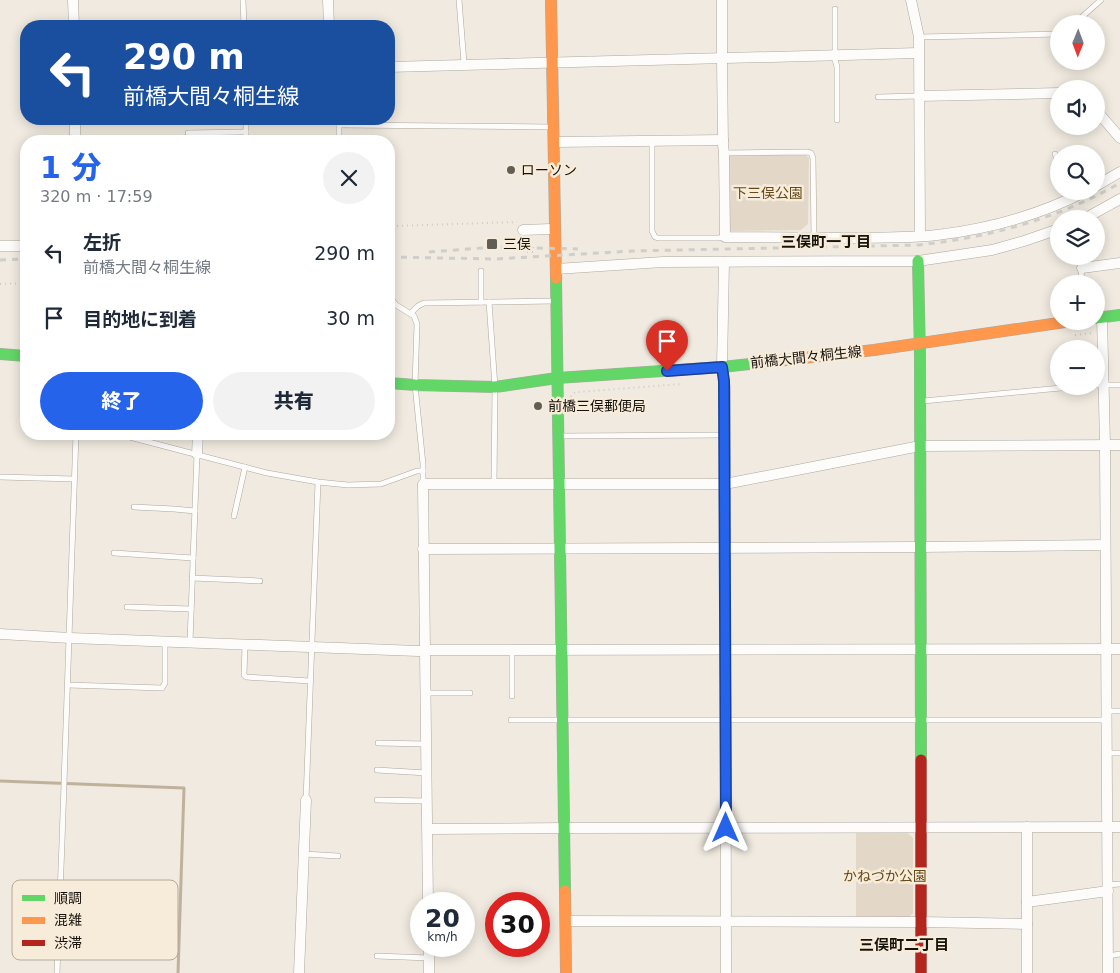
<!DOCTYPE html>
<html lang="ja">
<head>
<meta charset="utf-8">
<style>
	:root { --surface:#fff; --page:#f2f2f3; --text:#1f2937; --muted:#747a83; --accent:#2563eb }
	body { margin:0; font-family:"DejaVu Sans","Noto Sans JP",sans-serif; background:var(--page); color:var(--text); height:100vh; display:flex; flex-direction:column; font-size:19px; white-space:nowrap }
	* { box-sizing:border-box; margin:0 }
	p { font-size:16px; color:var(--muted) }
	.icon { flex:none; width:28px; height:28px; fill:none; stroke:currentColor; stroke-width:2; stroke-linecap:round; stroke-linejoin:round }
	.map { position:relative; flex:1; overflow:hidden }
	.side { position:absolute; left:20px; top:135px; width:375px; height:305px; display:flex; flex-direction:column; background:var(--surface); border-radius:20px; box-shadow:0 2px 12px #0003 }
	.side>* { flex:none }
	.guide { position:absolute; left:20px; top:20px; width:375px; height:105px; border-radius:20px; box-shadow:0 2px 12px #0003; background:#1a4fa0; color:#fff; overflow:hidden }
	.needle { width:32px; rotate:181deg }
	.tools { position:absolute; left:1050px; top:15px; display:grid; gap:10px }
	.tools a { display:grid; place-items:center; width:55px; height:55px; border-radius:50%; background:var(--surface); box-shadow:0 2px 12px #0003; font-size:25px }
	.speed { position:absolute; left:410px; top:892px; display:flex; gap:10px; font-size:25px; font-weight:700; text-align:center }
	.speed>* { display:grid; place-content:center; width:65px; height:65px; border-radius:50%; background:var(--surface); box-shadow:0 2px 12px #0003; line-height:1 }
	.speed small { font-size:12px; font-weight:400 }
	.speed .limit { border:8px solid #d22; background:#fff; color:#111 }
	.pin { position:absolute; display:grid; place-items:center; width:42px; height:42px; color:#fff; margin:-51px -21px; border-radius:50% 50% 50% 0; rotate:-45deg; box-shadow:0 0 5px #0007 }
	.pin .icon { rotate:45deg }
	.me { position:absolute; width:55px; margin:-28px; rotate:0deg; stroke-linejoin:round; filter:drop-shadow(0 0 4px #0008) }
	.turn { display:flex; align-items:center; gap:18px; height:105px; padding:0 20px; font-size:22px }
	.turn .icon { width:65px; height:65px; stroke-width:2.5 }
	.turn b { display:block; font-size:35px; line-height:42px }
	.round { display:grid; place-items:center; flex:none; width:52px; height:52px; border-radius:26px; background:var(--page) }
	.head { display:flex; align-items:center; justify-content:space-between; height:85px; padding:0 20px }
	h1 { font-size:30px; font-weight:800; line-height:38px; color:var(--accent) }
	.primary-button { display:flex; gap:10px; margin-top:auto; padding:10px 20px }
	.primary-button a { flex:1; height:58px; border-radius:30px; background:var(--accent); color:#fff; font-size:20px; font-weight:800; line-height:58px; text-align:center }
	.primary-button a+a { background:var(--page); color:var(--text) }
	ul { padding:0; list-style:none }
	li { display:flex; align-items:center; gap:15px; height:65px; padding:0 20px }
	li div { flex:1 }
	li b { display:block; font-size:19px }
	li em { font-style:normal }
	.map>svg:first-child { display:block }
</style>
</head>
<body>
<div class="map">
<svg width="1120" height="973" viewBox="0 0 1120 973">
	<rect width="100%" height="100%" fill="#f0eae0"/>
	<g fill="#e3d8c8">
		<path d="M804 154 809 158 808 224 801 230 729 231 728 156Z"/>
		<path d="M856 833H908L913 838V913L908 918 856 917Z"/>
	</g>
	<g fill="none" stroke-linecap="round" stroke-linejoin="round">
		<path stroke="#c0b19b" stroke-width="3" d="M0 781 184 788 178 973"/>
		<g stroke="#ada8a0" stroke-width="6">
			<g id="lane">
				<path d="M243 0 244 26"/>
				<path d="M459 0 464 63 463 65"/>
				<path d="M835 9V51L834 56 837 67V120"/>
				<path d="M1074 24 1101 0"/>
				<path d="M919 37 1059 34"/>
				<path d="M878 97 919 96"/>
				<path d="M246 119V141"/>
				<path d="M339 125 551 127"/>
				<path d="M188 133 246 132"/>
				<path d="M339 141V119"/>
				<path d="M652 141V231L655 237 658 238H718L725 237"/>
				<path d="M724 153 808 152 811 153 813 158 814 237"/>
				<path d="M1055 154 1059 164"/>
				<path d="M1080 256 1082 284"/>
				<path d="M481 271V302"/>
				<path d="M389 296 396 305 414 316 417 324 415 385 423 464V484"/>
				<path d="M489 302 495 387 494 484"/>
				<path d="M411 313 418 306 424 303 554 301"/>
				<path d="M1096 385H1120"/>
				<path d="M923 401 1082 386"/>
				<path d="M122 435 267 473 318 482 348 485 381 484 417 471H423"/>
				<path d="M560 436 725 435"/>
				<path d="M0 477 74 479"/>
				<path d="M134 507 174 509 195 511"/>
				<path d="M234 516 245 467"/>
				<path d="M114 553 193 558"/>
				<path d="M192 578 260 581"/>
				<path d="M127 607 191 609"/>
				<path d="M190 642 197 454"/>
				<path d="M245 645 244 675 246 677 310 681"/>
				<path d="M68 685 162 688 165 683V642"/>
				<path d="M426 693H470"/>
				<path d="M512 696V650"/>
				<path d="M1107 711H1120"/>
				<path d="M511 720H1107"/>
				<path d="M378 743 426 744"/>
				<path d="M1107 753H1120"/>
				<path d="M377 770 427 773"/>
				<path d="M306 800 318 482"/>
				<path d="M377 800 426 801"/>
				<path d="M304 854 338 856"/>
				<path d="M1107 885 1120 884"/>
				<path d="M377 956 429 958"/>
				<path d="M1108 956 1120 954"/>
				<path d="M57 973 62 842 76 434"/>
			</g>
		</g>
		<g stroke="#ada8a0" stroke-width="11">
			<g id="street">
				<path d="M73 0 74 26"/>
				<path d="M328 0 329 26"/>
				<path d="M722 0V59L723 145 724 153 725 237C770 237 816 238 861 238 887 237 912 238 937 235 988 229 1040 215 1086 191"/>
				<path d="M911 0 919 37 920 236"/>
				<path d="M389 67 918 53"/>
				<path d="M919 96 1059 93"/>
				<path d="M1096 110 1120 138"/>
				<path d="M75 119V141"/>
				<path d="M555 142 723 140"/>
				<path d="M1096 186 1120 172"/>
				<path d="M1084 219 1120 199"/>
				<path d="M523 230 550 229"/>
				<path d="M0 246H26"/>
				<path d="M724 262 722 367 725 387 726 973"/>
				<path d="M1082 268 1120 263"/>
				<path d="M556 269 663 262 918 261 992 250 1024 241 1059 229"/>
				<path d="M1102 317 1105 445 1108 973"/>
				<path d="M197 454 198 434"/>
				<path d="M423 549 920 547 1105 545"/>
				<path d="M0 634 70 638 418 651 432 650 1120 649"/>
				<path d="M1027 827V973"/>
				<path d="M428 829 565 828 1120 827"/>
				<path d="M1027 902 1108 891"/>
				<path d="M428 904 423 484H725L920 446 1120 445"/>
				<path d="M566 921 921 922 1027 924"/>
				<path d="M429 946V973"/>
				<path d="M299 973 306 800"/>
			</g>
		</g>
		<g stroke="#ada8a0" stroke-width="12">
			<g id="fast">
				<path d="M918 261 920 357 921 760"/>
				<path d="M556 278 565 891"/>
				<path d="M1096 318 1120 315"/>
				<path d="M0 354 26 356"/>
				<path d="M389 383 415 385 495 387 557 378 722 367 777 361"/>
			</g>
		</g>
		<g stroke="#ada8a0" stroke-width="12">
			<g id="slow">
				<path d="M551 0C553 93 555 186 556 278"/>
				<path d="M777 361 874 350 1072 321"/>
				<path d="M565 891 566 973"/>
			</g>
		</g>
		<g stroke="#ada8a0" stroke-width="12">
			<path id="jam" d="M921 760V973"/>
		</g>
		<g stroke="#cccbc8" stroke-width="2" stroke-dasharray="1 4" stroke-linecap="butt">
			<path d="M389 231 394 226 517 222"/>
			<path d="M527 252H533V245L530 241"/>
			<path d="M0 284 26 283"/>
			<path d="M1075 335 1093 333"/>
			<path d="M571 397 575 392H578L681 384"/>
		</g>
		<use href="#lane" stroke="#fdfcfa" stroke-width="5"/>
		<use href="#street" stroke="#fdfcfa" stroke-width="10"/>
		<use href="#fast" stroke="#63d668" stroke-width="11"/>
		<use href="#slow" stroke="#ff974d" stroke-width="11"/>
		<use href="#jam" stroke="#b3261e" stroke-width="11"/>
		<g stroke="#d0cecb" stroke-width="3" stroke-dasharray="6 6" stroke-linecap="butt">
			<path d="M429 252 495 247 578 249"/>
			<path d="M389 257 495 259 633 251 919 245C991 237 1057 219 1120 183"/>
			<path d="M0 260 26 259"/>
		</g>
	</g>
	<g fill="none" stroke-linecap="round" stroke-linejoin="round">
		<g stroke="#184099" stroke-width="12">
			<path id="route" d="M667 371 722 367 724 381 726 828"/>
		</g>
		<use href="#route" stroke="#2563eb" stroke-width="9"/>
	</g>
	<g fill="#625e56" stroke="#f7ebd9" stroke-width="2">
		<circle cx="511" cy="170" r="5"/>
		<rect x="486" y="238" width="12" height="12" rx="2.5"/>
		<circle cx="538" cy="406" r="5"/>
	</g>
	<g text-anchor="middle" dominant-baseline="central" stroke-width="5" stroke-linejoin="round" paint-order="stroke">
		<g font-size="14" fill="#16120c" stroke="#f7ebd9" text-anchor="start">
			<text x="521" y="170">ローソン</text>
			<text x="503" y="244">三俣</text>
			<text x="548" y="406">前橋三俣郵便局</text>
		</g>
		<g font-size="14" fill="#654a1a" stroke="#f7ebd9">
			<text x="768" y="193">下三俣公園</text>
			<text x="885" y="876">かねづか公園</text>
		</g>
		<g font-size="14" fill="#16120c" stroke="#f7ebd9">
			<text transform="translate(806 357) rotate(-6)">前橋大間々桐生線</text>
		</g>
		<g font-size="15" font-weight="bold" fill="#16120c" stroke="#f7ebd9">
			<text x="826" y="242">三俣町一丁目</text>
			<text x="904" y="945">三俣町二丁目</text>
		</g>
	</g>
	<rect x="12" y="880" width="166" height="80" rx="8" fill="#f7ebd9" stroke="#b4aa9c" stroke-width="1"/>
	<rect x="22" y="895" width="23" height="6" fill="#63d668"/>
	<rect x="22" y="917" width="23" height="7" fill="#ff974d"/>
	<rect x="22" y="940" width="23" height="6" fill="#b3261e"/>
	<g font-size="14" fill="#16120c">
		<text x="54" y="903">順調</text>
		<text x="54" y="925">混雑</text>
		<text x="54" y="948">渋滞</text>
	</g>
</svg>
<div class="tools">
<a><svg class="needle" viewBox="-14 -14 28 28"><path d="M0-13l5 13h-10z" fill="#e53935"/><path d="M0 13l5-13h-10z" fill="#747a83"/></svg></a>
<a><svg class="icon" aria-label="sound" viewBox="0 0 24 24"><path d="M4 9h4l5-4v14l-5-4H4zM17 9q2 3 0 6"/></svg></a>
<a><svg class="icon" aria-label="search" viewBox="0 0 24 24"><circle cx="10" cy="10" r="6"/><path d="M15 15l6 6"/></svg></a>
<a><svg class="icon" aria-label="layers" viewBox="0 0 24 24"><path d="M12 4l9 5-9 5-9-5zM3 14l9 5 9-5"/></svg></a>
<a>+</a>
<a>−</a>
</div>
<div class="speed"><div>20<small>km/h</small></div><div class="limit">30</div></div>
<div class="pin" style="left:667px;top:371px;background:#d93025"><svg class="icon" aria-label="arrive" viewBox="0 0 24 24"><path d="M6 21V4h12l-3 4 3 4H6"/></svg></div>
<svg class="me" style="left:726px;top:828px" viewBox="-20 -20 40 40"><path d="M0-17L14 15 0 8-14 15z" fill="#2563eb" stroke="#fff" stroke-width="4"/></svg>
<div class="guide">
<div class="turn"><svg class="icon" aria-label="left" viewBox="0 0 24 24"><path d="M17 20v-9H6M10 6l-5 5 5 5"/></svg><div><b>290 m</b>前橋大間々桐生線</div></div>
</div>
<section class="side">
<div class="head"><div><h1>1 分</h1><p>320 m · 17:59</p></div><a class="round"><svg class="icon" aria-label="close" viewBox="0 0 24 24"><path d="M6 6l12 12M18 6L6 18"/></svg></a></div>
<ul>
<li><svg class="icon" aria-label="left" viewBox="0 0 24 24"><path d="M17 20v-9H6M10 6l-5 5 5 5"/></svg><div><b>左折</b><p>前橋大間々桐生線</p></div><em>290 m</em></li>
<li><svg class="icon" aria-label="arrive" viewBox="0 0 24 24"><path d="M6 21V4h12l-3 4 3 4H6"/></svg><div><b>目的地に到着</b></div><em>30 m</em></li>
</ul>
<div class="primary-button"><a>終了</a><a>共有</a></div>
</section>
</div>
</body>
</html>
